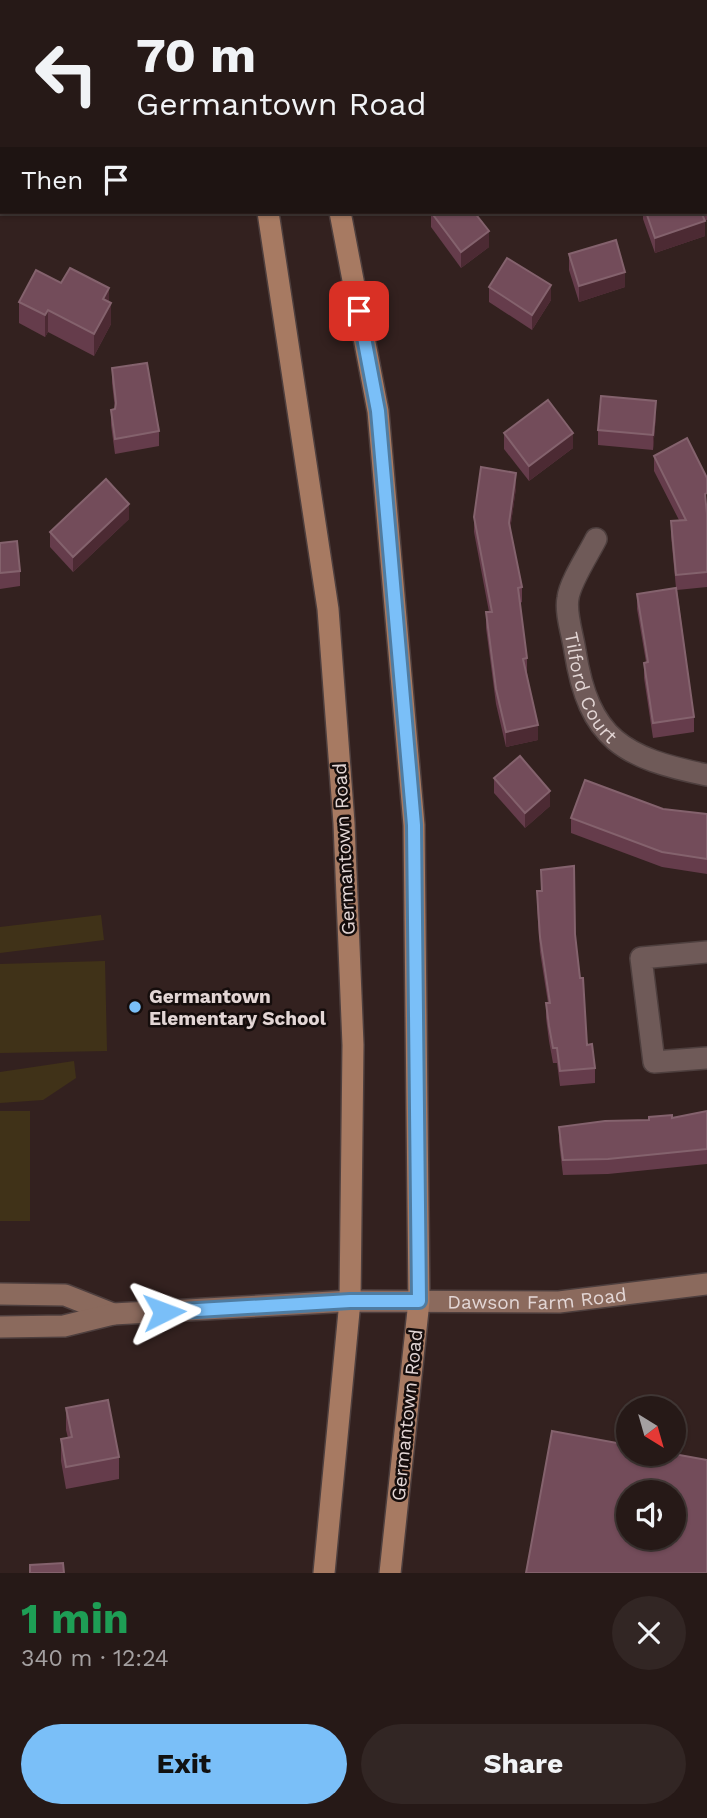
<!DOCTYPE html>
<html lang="en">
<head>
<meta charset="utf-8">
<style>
	:root { --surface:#261917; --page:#322624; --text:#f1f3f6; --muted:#a4a0a1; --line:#423836; --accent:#7abff8 }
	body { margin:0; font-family:"Work Sans",sans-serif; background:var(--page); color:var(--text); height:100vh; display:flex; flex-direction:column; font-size:26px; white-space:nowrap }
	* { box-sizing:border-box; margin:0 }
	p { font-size:23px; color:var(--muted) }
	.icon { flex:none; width:38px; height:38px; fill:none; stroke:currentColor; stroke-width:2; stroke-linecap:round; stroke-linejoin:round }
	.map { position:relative; height:1573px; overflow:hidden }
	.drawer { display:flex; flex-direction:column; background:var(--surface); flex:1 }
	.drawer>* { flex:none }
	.top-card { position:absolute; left:0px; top:0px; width:707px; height:214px; box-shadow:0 2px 5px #0004,0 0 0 2px var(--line); background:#261917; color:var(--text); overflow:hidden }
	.needle { width:46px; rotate:143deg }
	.fabs { position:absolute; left:616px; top:1396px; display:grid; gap:14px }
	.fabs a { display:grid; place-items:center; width:70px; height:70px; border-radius:50%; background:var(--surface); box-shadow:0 2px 5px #0004,0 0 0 2px var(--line); font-size:35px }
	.pin { position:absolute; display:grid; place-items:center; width:60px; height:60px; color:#fff; margin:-30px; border-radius:14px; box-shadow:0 4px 10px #0006 }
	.me { position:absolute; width:77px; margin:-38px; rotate:87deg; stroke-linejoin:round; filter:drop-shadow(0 0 5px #0008) }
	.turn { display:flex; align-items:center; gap:24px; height:147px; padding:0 21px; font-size:32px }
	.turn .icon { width:91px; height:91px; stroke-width:2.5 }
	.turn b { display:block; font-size:49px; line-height:60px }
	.then { display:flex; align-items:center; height:66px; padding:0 21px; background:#0003; gap:14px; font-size:26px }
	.round { display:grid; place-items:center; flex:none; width:74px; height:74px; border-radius:37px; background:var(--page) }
	.headline { display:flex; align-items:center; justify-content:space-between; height:119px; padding:0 21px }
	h1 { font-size:42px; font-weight:700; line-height:52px; color:#1e9e55 }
	.action { display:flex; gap:14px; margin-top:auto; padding:14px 21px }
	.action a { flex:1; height:80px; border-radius:42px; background:var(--accent); color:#111; font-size:28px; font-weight:700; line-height:80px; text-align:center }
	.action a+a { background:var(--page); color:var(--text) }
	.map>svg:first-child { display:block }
</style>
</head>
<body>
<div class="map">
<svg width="707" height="1573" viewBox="0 0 707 1573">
	<rect width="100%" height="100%" fill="#33211f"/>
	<g fill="#403218">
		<path d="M101 915 104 940 0 953V927Z"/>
		<path d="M105 961 107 1051 0 1053V964Z"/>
		<path d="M74 1061 76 1078 43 1100 0 1103V1072Z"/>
		<rect x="0" y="1111" width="30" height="110"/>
	</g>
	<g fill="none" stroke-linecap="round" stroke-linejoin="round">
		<g stroke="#4e3f3e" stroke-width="24">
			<g id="street">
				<path d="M705 143 707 142"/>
				<path id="s1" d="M596 539C588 555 570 582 568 598 565 613 573 636 575 651 589 740 624 758 707 775"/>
				<path d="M707 952 641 958 654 1062 707 1058"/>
			</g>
		</g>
		<g stroke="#4e3f3e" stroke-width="24">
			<g id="secondary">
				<path d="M0 1294 65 1295 113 1314"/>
				<path id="s2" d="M0 1327 64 1326 113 1314 350 1301 559 1302 707 1284"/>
			</g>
		</g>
		<g stroke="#4e3f3e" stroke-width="24">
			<g id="primary">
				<path d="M231 0V2"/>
				<path d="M300 0V2"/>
				<path d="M268 212 328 609 344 823 353 1045 350 1301 324 1573"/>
				<path d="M340 212 378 411 414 825 419 1301 390 1573"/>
			</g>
		</g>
		<use href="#street" stroke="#6f5a58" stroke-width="21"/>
		<use href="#secondary" stroke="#8b6a5d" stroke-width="21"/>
		<use href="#primary" stroke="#a77a62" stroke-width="21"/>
	</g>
	<g fill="#653c4b">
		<path d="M707 182V220L704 221 705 236 655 253 643 219V212H705V183Z"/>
		<path d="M431 212 489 247 461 268 431 227Z"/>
		<path d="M569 254 625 287 579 302 569 270Z"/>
		<path d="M61 283 109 302 111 324 94 356 48 332 45 337 19 323V302Z"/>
		<path d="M489 287 551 300 532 330 489 302Z"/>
		<path d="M112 368 159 431V446L115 454 111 425V410L115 409 112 383Z"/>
		<path d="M656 416 653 450 598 445V430Z"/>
		<path d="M504 433 573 448 529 481 504 449Z"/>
		<path d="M654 456 707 514V587L677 590 694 717V732L653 738 644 678V663L646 662 637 609V594L676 588 671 536V521L679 520 654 471Z"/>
		<path d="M516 488 510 530 522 587V602L520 603 527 658V673L538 740 506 747 496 704 486 628V612H489L474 532V517Z"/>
		<path d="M129 519 73 572 50 547V532Z"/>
		<path d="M0 543 20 571V586L0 589Z"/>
		<path d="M494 778 550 806 525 828 494 793Z"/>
		<path d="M663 809 707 814V874L662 867 571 833V818Z"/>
		<path d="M541 870 575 934 587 1045 595 1068V1083L560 1086 557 1063H553L549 1041 546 1018V1003H548L540 952 537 906V891H541Z"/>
		<path d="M707 1111V1164L608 1174 563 1175 559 1142V1127L672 1118Z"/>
		<path d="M66 1408 119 1457V1479L66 1489 61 1461V1439L68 1438 66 1430Z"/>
	</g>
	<g fill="#4c2a33">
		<rect x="0" y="31" width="2" height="15"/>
		<path d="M707 75V91H705V76Z"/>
		<path d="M705 221V236L655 253V238Z"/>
		<path d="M489 231V247L461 268V252Z"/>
		<path d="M625 272V287L579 302V286Z"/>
		<path d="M551 285V300L532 330V315Z"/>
		<path d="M109 288V307L111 303V324L94 356V334L103 299Z"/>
		<path d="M48 310V332L45 337V315Z"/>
		<path d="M656 401V416L653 450V435Z"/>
		<path d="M573 433V448L529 481V466Z"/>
		<path d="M516 473V488L509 538V523Z"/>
		<path d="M129 504V519L73 572V557Z"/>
		<path d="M538 725V740L506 747V732Z"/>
		<path d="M550 791V806L525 828V813Z"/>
	</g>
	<g fill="#734c5a" stroke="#84626d" stroke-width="2" fill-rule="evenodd">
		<path d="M0 0H23V2H2V31H0Z"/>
		<path d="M71 0H134V2H72Z"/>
		<path d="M705 41H707V75L705 76Z"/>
		<path d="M707 182V205H705V183Z"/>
		<path d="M431 212H474L489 231 461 252Z"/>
		<path d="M646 212H701L705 221 655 238Z"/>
		<path d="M616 240 625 272 579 286 569 254Z"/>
		<path d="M507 258 551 285 532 315 489 287Z"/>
		<path d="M70 268 109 288 103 299 111 303 94 334 48 310 45 315 19 302 36 270 61 283Z"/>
		<path d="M147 363 159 431 115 439 111 410 115 409 116 403 112 368Z"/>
		<path d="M601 396 656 401 653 435 598 430Z"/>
		<path d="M548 400 573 433 529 466 504 433Z"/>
		<path d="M687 438 707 478V493L705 494 707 514V572L676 575 671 521 686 520 654 456Z"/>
		<path d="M481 467 516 473 509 523 522 587 518 588 527 658 523 659 538 725 506 732 496 689 486 612H492L474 517Z"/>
		<path d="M106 479 129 504 73 557 50 532Z"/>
		<path d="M17 541 20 571 0 573V543Z"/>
		<path d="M676 588 694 717 653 723 644 663 648 662 637 594Z"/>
		<path d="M520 756 550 791 525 813 494 778Z"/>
		<path d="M585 780 663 809 707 814V859L662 852 571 818Z"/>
		<path d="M574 866 575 934 580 978H583L587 1045 592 1044 595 1068 560 1071 557 1048H553L549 1026 546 1003H550L540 937 537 891H542L541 870Z"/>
		<path d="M707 1111V1149L608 1159 563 1160 559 1127 605 1121 649 1120V1117L672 1115V1118Z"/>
		<path d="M108 1400 119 1457 66 1467 61 1439 72 1437 66 1408Z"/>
		<path d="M552 1431 628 1445V1454H674L707 1460V1573H526ZM628 1493H674V1538H628Z"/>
		<path d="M63 1563 64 1573H30V1565Z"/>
	</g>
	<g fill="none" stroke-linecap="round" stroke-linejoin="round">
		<g stroke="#4f7ca1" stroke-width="18">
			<path id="route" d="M164 1312 350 1301H419L414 825 378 411 359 311"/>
		</g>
		<use href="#route" stroke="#7abff8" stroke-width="12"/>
	</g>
	<circle fill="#7abff8" stroke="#150d0c" stroke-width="2.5" cx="135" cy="1007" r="7"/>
	<g text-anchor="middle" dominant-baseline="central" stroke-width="5" stroke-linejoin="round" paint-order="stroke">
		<g font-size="19" fill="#e3d6d5" stroke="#150d0c">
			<text stroke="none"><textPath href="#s1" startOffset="159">Tilford Court</textPath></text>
			<text transform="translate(344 849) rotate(-93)">Germantown Road</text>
			<text stroke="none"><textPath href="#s2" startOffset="539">Dawson Farm Road</textPath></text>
			<text transform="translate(407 1415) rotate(-84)">Germantown Road</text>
		</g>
		<g font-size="19" font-weight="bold" fill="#e3d6d5" stroke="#150d0c" text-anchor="start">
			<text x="149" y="996">Germantown<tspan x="149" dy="22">Elementary School</tspan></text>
		</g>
	</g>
</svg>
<div class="fabs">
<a><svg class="needle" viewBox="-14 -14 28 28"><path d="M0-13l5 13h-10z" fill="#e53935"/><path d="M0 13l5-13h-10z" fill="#a4a0a1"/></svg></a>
<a><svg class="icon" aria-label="sound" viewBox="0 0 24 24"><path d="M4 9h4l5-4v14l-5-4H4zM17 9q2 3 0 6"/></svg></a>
</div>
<div class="pin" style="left:359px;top:311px;background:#d93025"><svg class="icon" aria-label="arrive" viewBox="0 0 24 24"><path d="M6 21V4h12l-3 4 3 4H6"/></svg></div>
<svg class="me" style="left:164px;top:1312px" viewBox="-20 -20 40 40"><path d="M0-17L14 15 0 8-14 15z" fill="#7abff8" stroke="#fff" stroke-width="4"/></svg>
<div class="top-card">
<div class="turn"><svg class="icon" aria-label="left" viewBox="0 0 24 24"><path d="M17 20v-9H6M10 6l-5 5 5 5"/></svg><div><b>70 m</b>Germantown Road</div></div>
<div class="then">Then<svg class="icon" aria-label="arrive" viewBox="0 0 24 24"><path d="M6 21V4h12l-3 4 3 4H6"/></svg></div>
</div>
</div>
<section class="drawer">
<div class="headline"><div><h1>1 min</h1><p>340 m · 12:24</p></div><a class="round"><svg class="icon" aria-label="close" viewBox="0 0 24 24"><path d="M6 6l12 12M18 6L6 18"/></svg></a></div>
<div class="action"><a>Exit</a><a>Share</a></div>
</section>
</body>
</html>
